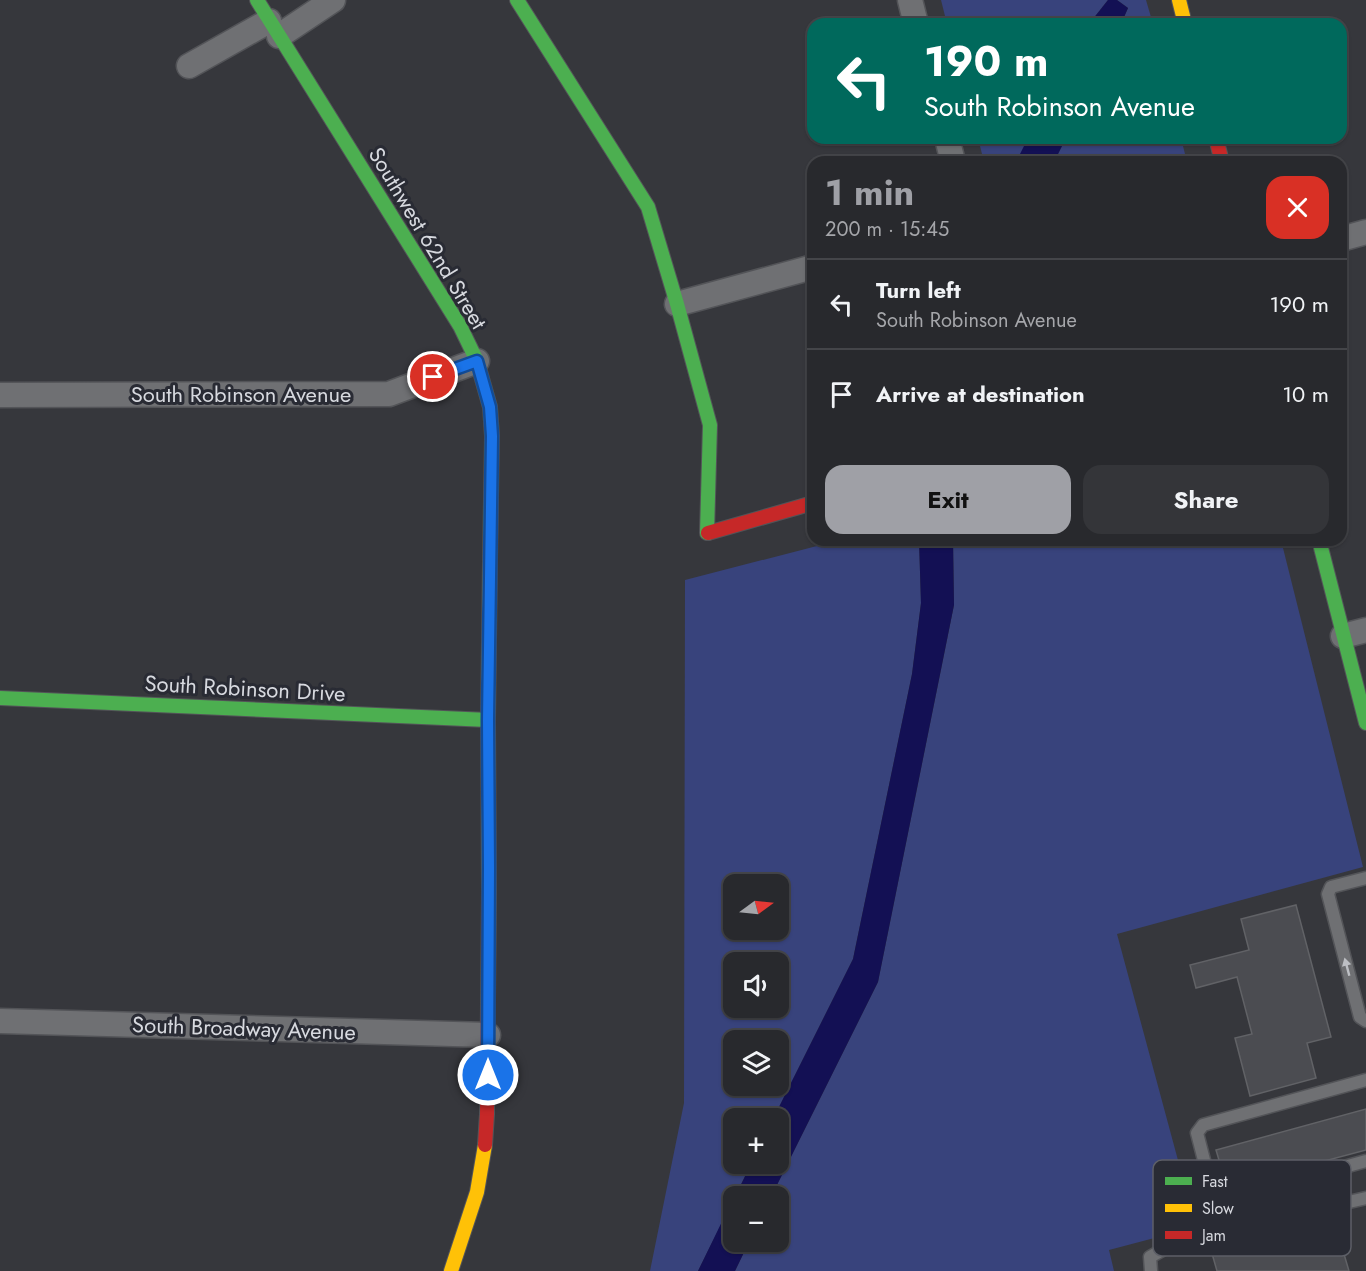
<!DOCTYPE html>
<html lang="en">
<head>
<meta charset="utf-8">
<style>
	:root { --surface:#28292d; --page:#343539; --text:#f1f3f6; --muted:#a5a6aa; --line:#444549; --accent:#9fa0a6 }
	body { margin:0; font-family:Jost,sans-serif; background:var(--page); color:var(--text); height:100vh; display:flex; flex-direction:column; font-size:22px; white-space:nowrap }
	* { box-sizing:border-box; margin:0 }
	p { font-size:20px; color:var(--muted) }
	.icon { flex:none; width:33px; height:33px; fill:none; stroke:currentColor; stroke-width:2; stroke-linecap:round; stroke-linejoin:round }
	.map { position:relative; flex:1; overflow:hidden }
	.drawer { position:absolute; left:807px; top:156px; width:540px; height:390px; display:flex; flex-direction:column; background:var(--surface); border-radius:18px; box-shadow:0 2px 4px #0004,0 0 0 2px var(--line) }
	.drawer>* { flex:none }
	.guide { position:absolute; left:807px; top:18px; width:540px; height:126px; border-radius:18px; box-shadow:0 2px 4px #0004,0 0 0 2px var(--line); background:#00695c; color:#fff; overflow:hidden }
	.needle { width:39px; rotate:75deg }
	.buttons { position:absolute; left:723px; top:874px; display:grid; gap:12px }
	.buttons a { display:grid; place-items:center; width:66px; height:66px; border-radius:12px; background:var(--surface); box-shadow:0 2px 4px #0004,0 0 0 2px var(--line); font-size:30px }
	.pin { position:absolute; display:grid; place-items:center; width:51px; height:51px; color:#fff; margin:-26px; border:3px solid #fff; border-radius:50%; box-shadow:0 2px 6px #0007 }
	.me { position:absolute; width:66px; margin:-33px; rotate:0deg; stroke-linejoin:round; filter:drop-shadow(0 0 4px #0008) }
	.turn { display:flex; align-items:center; gap:21px; height:126px; padding:0 18px; font-size:27px }
	.turn .icon { width:78px; height:78px; stroke-width:2.5 }
	.turn b { display:block; font-size:42px; line-height:51px }
	.round { display:grid; place-items:center; flex:none; width:63px; height:63px; border-radius:18px; background:var(--page) }
	.headline { display:flex; align-items:center; justify-content:space-between; height:102px; padding:0 18px }
	h1 { font-size:36px; font-weight:700; line-height:45px; color:var(--accent) }
	.cta { display:flex; gap:12px; margin-top:auto; padding:12px 18px }
	.cta a { flex:1; height:69px; border-radius:18px; background:var(--accent); color:#111; font-size:24px; font-weight:700; line-height:69px; text-align:center }
	.cta a+a { background:var(--page); color:var(--text) }
	ul { padding:0; list-style:none }
	li { display:flex; align-items:center; gap:18px; height:90px; padding:0 18px; border-top:2px solid var(--line) }
	li div { flex:1 }
	li b { display:block; font-size:22px }
	li em { font-style:normal }
	.map>svg:first-child { display:block }
</style>
</head>
<body>
<div class="map">
<svg width="1366" height="1271" viewBox="0 0 1366 1271">
	<rect width="100%" height="100%" fill="#36373c"/>
	<g fill="#38437c" fill-rule="evenodd">
		<path d="M941 0H1108L1089 24H947Z"/>
		<path d="M1117 0H1146L1153 24H1121L1128 8Z"/>
		<path d="M978 138H1031L1019 162H984Z"/>
		<path d="M1066 138H1181L1187 162H1054Z"/>
		<path d="M840 540H919L921 603 912 674 853 959 773 1119H734V1164H751L698 1271H650L684 1103 685 580ZM734 885H778V930H734ZM734 963H778V1008H734ZM734 1041H778V1086H734Z"/>
		<path d="M953 540H1281L1363 867 1117 934 1196 1227 1109 1250 1114 1271H735L749 1242H778V1197H771L878 982 954 605Z"/>
	</g>
	<g fill="#131054">
		<path d="M1108 0H1117L1128 8 1121 24H1089Z"/>
		<path d="M1028 138H1066L1054 162H1016Z"/>
		<path d="M919 540H953L954 605 878 982 771 1197H735L751 1164H778V1119H773L853 959 912 674 921 603Z"/>
		<path d="M733 1199 734 1242H749L735 1271H698Z"/>
	</g>
	<g fill="#4b4c51" stroke="#616266" stroke-width="1.5">
		<path d="M1296 905 1331 1037 1307 1043 1316 1078 1250 1096 1235 1038 1252 1034 1237 977 1196 988 1190 965 1249 950 1241 919Z"/>
		<path d="M1366 1109V1150L1227 1187 1216 1150Z"/>
		<path d="M1333 1217 1349 1271H1217L1211 1250Z"/>
	</g>
	<g fill="none" stroke-linecap="round" stroke-linejoin="round">
		<g stroke="#535458" stroke-width="15">
			<g id="lane">
				<path d="M1366 878 1331 887 1328 894 1360 1017 1366 1021"/>
				<path d="M1366 1080 1203 1125 1197 1133 1213 1195 1224 1200 1366 1161"/>
				<path d="M1270 1187 1279 1218"/>
				<path d="M1151 1271 1150 1257 1178 1241 1366 1198"/>
			</g>
		</g>
		<g stroke="#535458" stroke-width="27">
			<g id="street">
				<path d="M910 0 916 24"/>
				<path d="M279 36 333 0"/>
				<path d="M189 66 269 21"/>
				<path d="M947 138 953 162"/>
				<path d="M1341 239 1366 232"/>
				<path d="M677 304 813 267"/>
				<path d="M0 395 389 394 477 361"/>
				<path d="M1343 636 1366 630"/>
				<path d="M0 1021 488 1035"/>
			</g>
		</g>
		<g stroke="#535458" stroke-width="16">
			<g id="fast">
				<path d="M257 0 460 326 477 361 490 407 492 436 490 561"/>
				<path d="M517 0 648 207 677 304 710 425 707 533H708"/>
				<path d="M1319 540 1366 723"/>
				<path d="M0 698 488 720"/>
			</g>
		</g>
		<g stroke="#535458" stroke-width="16">
			<g id="slow">
				<path d="M1179 0 1185 24"/>
				<path d="M489 891 488 720 490 561"/>
				<path d="M451 1271 477 1192 485 1145"/>
			</g>
		</g>
		<g stroke="#535458" stroke-width="16">
			<g id="jam">
				<path d="M1216 138 1222 162"/>
				<path d="M708 533 813 503"/>
				<path d="M485 1145 487 1114 489 891"/>
			</g>
		</g>
		<use href="#lane" stroke="#6f7073" stroke-width="12"/>
		<use href="#street" stroke="#6f7073" stroke-width="24"/>
		<use href="#fast" stroke="#4caf50" stroke-width="14"/>
		<use href="#slow" stroke="#ffc107" stroke-width="14"/>
		<use href="#jam" stroke="#c62828" stroke-width="14"/>
	</g>
	<defs><path id="oneway-solid" d="M-6-.8H1V-3.2L6.5 0L1 3.2V.8H-6Z" transform="scale(1.5)"/></defs>
	<use fill="#bdbfc4" href="#oneway-solid" transform="translate(1347 967) rotate(-105)"/>
	<g fill="none" stroke-linecap="round" stroke-linejoin="round">
		<g stroke="#114b97" stroke-width="15">
			<path id="route" d="M433 377 477 361 490 407 492 436 488 720 489 867 488 1075"/>
		</g>
		<use href="#route" stroke="#1a73e8" stroke-width="10"/>
	</g>
	<g text-anchor="middle" dominant-baseline="central" stroke-width="6" stroke-linejoin="round" paint-order="stroke">
		<g font-size="22" fill="#d7d9df" stroke="#292b34">
			<text transform="translate(428 238) rotate(59)">Southwest 62nd Street</text>
			<text x="241" y="394">South Robinson Avenue</text>
			<text transform="translate(245 688) rotate(3)">South Robinson Drive</text>
			<text transform="translate(244 1028) rotate(2)">South Broadway Avenue</text>
		</g>
	</g>
	<rect x="1153" y="1160" width="198" height="96" rx="9" fill="#292b34" stroke="#5d5f67" stroke-width="1.5"/>
	<rect x="1165" y="1177" width="27" height="8" fill="#4caf50"/>
	<rect x="1165" y="1204" width="27" height="8" fill="#ffc107"/>
	<rect x="1165" y="1231" width="27" height="8" fill="#c62828"/>
	<g font-size="16" fill="#d7d9df">
		<text x="1202" y="1187">Fast</text>
		<text x="1202" y="1214">Slow</text>
		<text x="1202" y="1241">Jam</text>
	</g>
</svg>
<div class="buttons">
<a><svg class="needle" viewBox="-14 -14 28 28"><path d="M0-13l5 13h-10z" fill="#e53935"/><path d="M0 13l5-13h-10z" fill="#a5a6aa"/></svg></a>
<a><svg class="icon" aria-label="sound" viewBox="0 0 24 24"><path d="M4 9h4l5-4v14l-5-4H4zM17 9q2 3 0 6"/></svg></a>
<a><svg class="icon" aria-label="layers" viewBox="0 0 24 24"><path d="M12 4l9 5-9 5-9-5zM3 14l9 5 9-5"/></svg></a>
<a>+</a>
<a>−</a>
</div>
<div class="pin" style="left:433px;top:377px;background:#d93025"><svg class="icon" aria-label="arrive" viewBox="0 0 24 24"><path d="M6 21V4h12l-3 4 3 4H6"/></svg></div>
<svg class="me" style="left:488px;top:1075px" viewBox="-20 -20 40 40"><circle r="17" fill="#1a73e8" stroke="#fff" stroke-width="3"/><path d="M0-11L8 9 0 5-8 9z" fill="#fff"/></svg>
<div class="guide">
<div class="turn"><svg class="icon" aria-label="left" viewBox="0 0 24 24"><path d="M17 20v-9H6M10 6l-5 5 5 5"/></svg><div><b>190 m</b>South Robinson Avenue</div></div>
</div>
<section class="drawer">
<div class="headline"><div><h1>1 min</h1><p>200 m · 15:45</p></div><a class="round" style="background:#d93025;color:#fff"><svg class="icon" aria-label="close" viewBox="0 0 24 24"><path d="M6 6l12 12M18 6L6 18"/></svg></a></div>
<ul>
<li><svg class="icon" aria-label="left" viewBox="0 0 24 24"><path d="M17 20v-9H6M10 6l-5 5 5 5"/></svg><div><b>Turn left</b><p>South Robinson Avenue</p></div><em>190 m</em></li>
<li><svg class="icon" aria-label="arrive" viewBox="0 0 24 24"><path d="M6 21V4h12l-3 4 3 4H6"/></svg><div><b>Arrive at destination</b></div><em>10 m</em></li>
</ul>
<div class="cta"><a>Exit</a><a>Share</a></div>
</section>
</div>
</body>
</html>
